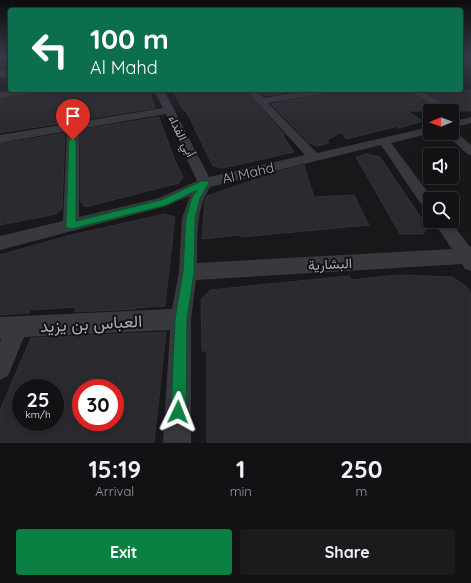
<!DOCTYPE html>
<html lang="en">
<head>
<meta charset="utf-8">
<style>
	:root { --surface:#121114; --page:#1b1a1d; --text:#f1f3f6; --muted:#9c9da0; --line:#313134; --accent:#0b8043 }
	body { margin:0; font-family:Quicksand,Vazirmatn,sans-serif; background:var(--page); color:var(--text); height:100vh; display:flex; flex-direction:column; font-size:15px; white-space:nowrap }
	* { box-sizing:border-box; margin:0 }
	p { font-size:13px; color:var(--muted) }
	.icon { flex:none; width:22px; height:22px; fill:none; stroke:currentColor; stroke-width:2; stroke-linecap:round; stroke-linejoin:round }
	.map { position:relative; height:443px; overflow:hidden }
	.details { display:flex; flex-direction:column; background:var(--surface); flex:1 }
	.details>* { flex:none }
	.guide { position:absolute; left:8px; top:8px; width:455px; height:84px; border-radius:4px; box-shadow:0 2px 10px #0003,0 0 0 1px var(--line); background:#0b6e4f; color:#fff; overflow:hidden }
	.needle { width:26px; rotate:269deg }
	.buttons { position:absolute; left:423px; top:104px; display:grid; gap:8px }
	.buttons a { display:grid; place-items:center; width:36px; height:36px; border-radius:4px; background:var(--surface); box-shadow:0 2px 10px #0003,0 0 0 1px var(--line); font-size:20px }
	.speed { position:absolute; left:12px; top:379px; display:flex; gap:8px; font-size:20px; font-weight:700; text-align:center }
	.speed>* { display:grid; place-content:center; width:52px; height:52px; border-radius:50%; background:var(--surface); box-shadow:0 2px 10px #0003,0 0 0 1px var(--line); line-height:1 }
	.speed small { font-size:10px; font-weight:400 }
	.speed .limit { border:6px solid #d22; background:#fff; color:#111 }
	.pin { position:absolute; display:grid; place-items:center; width:34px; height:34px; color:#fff; margin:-41px -17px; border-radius:50% 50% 50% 0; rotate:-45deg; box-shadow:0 0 4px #0007 }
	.pin .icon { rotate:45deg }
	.me { position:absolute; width:44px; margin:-22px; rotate:2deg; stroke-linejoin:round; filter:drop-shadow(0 0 3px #0008) }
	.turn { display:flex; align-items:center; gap:14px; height:84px; padding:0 16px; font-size:18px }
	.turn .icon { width:52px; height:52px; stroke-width:2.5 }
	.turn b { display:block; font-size:28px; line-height:34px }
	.eta { display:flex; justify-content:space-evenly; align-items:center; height:68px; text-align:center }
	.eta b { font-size:24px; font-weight:800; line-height:28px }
	.action { display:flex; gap:8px; margin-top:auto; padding:8px 16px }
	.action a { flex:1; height:46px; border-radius:4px; background:var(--accent); color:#fff; font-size:16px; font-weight:800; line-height:46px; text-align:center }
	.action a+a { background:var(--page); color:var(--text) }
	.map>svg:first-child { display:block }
</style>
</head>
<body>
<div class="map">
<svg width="471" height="443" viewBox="0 0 471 443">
	<rect width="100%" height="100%" fill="#18171a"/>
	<g fill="#2b2a2e" stroke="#323136" fill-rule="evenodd">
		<path d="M46 90H149L155 108 0 133V99L40 94Z"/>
		<path d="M173 90H245L285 135 282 134 294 152 223 168 213 166 186 111H184Z"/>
		<path d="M258 90H300L265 96Z"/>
		<path d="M332 90H407L440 111H407L423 121 399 128V126L346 139 342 132 327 140 329 143 318 146 309 143 271 104 326 94Z"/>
		<path d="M423 90H471V111H457Z"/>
		<path d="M159 117 174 158 183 177 179 183 85 207 80 201V130Z"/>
		<path d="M65 133 62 209 56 214 0 225V144Z"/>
		<path d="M367 154 380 157 428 228 423 234H400L356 157Z"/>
		<path d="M304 165 314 197 354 195 369 225 241 237V235L202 239 205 201 207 196 277 172Z"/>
		<path d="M165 214 175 217 165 306 134 308 136 309 74 312 76 307 30 310 29 313 0 315V255L67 236Z"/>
		<path d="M399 275 452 277 466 286 471 294V443H207V351H202L201 300 210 290 349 276 351 280Z"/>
		<path d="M166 332 154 443H0V410L31 338ZM21 388H55V422H21ZM81 388H115V422H81Z"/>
	</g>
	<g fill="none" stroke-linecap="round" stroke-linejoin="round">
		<g fill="#38383f" fill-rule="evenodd">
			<path d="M471 60V64L461 66V62Z"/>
			<path d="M10 70V76L0 77V71Z"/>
			<path d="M17 90H45L40 93 0 98V92Z"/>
			<path d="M154 90H164L209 177 305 155 246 90H256L264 98 309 90H331L326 93 268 103 317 153 430 127V133H432L391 143 433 199H430V212L425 210 381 145 210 187C195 212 198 235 197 263L452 249 433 221H450L471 248V271L465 269 462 264 196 280 191 319V443H163L170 330 24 337 8 376 0 380V342L1 339H0V317L172 309 179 272 182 218 190 196 163 207 0 250V236L63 221 67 131 0 143V135L163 108ZM166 114 197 181 159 198 79 217V129Z"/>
			<path d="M408 90H420L456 111 452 114V111H443Z"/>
			<path d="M471 117V123L452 128V122Z"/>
			<path d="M452 130 455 131 471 145V155L467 154 445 133H452Z"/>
		</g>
	</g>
	<linearGradient id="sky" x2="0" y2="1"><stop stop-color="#0d0d0e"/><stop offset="0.48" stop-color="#373c49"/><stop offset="1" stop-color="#373c49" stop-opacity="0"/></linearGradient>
	<rect width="471" height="120" fill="url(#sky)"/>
	<path fill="#0b8043" stroke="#07532c" d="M73 138 76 140V221L161 200 202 181H208L209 183 200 198 195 218 194 272 187 319 186 412 184 417 178 419 173 417 171 412 175 319 183 272 186 218 192 198 197 190 167 205 71 229 68 228 66 226 69 140Z"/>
	<g text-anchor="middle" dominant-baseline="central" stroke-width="4" stroke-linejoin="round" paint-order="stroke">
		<g font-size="12" fill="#a9abba" stroke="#131215">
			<text transform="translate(182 136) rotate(64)">أبي الفداء</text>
		</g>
		<g font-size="14" fill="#a9abba" stroke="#131215">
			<text transform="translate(248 173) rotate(-13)">Al Mahd</text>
			<text transform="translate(330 264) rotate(-3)">البشارية</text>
		</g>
		<g font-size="17" fill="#a9abba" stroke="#131215">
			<text transform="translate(91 323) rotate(-3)">العباس بن يزيد</text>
		</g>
	</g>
</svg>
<div class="buttons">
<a><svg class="needle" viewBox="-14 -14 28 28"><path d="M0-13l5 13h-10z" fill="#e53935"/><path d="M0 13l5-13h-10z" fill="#9c9da0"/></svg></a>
<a><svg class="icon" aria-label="sound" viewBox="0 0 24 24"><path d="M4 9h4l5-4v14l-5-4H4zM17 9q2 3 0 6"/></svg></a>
<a><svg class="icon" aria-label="search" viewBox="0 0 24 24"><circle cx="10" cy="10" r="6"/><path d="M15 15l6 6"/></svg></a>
</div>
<div class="speed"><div>25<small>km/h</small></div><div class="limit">30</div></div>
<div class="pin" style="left:73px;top:140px;background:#d93025"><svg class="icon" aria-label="arrive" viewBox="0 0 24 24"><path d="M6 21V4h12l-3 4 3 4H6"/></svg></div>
<svg class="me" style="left:178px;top:412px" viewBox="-20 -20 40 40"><path d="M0-17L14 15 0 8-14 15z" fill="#0b8043" stroke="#fff" stroke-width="4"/></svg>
<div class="guide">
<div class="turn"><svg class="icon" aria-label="left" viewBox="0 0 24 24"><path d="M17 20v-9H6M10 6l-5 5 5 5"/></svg><div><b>100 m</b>Al Mahd</div></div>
</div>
</div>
<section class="details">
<div class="eta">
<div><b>15:19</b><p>Arrival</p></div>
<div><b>1</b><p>min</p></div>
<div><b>250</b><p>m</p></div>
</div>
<div class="action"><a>Exit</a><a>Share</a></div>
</section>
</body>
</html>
